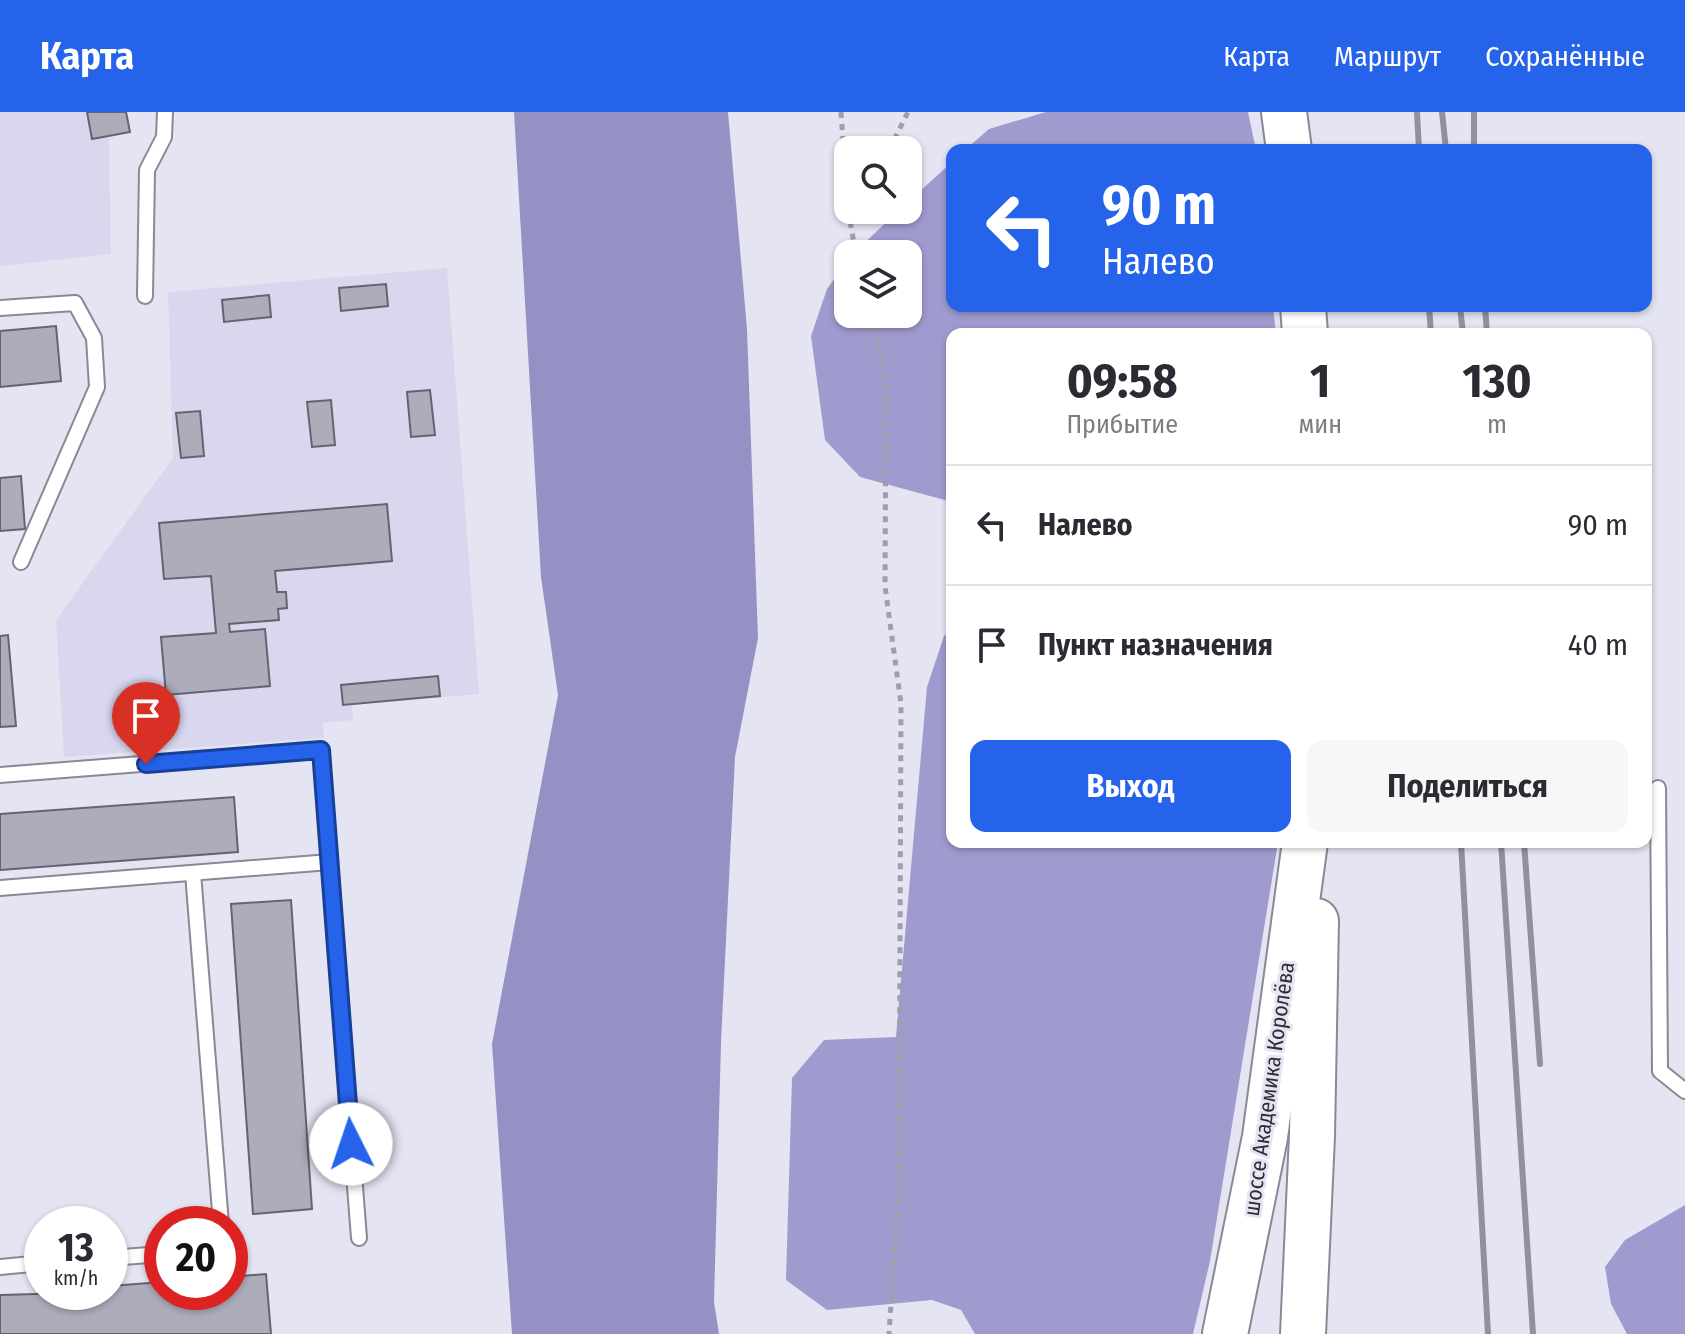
<!DOCTYPE html>
<html lang="ru">
<head>
<meta charset="utf-8">
<style>
	:root { --surface:#fff; --page:#f7f7f7; --text:#2b2b33; --muted:#7c7c81; --line:#e1e1e2; --accent:#2563eb }
	body { margin:0; font-family:"Fira Sans Condensed",sans-serif; background:var(--page); color:var(--text); height:100vh; display:flex; flex-direction:column; font-size:30px; white-space:nowrap }
	* { box-sizing:border-box; margin:0 }
	p { font-size:26px; color:var(--muted) }
	.icon { flex:none; width:44px; height:44px; fill:none; stroke:currentColor; stroke-width:2; stroke-linecap:round; stroke-linejoin:round }
	.map { position:relative; flex:1; overflow:hidden }
	.sheet { position:absolute; left:946px; top:216px; width:706px; height:520px; display:flex; flex-direction:column; background:var(--surface); border-radius:16px; box-shadow:0 2px 6px #0004 }
	.sheet>* { flex:none }
	.guide { position:absolute; left:946px; top:32px; width:706px; height:168px; border-radius:16px; box-shadow:0 2px 6px #0004; background:#2563eb; color:#fff; overflow:hidden }
	.fabs { position:absolute; left:834px; top:24px; display:grid; gap:16px }
	.fabs a { display:grid; place-items:center; width:88px; height:88px; border-radius:16px; background:var(--surface); box-shadow:0 2px 6px #0004; font-size:40px }
	.speed { position:absolute; left:24px; top:1094px; display:flex; gap:16px; font-size:40px; font-weight:700; text-align:center }
	.speed>* { display:grid; place-content:center; width:104px; height:104px; border-radius:50%; background:var(--surface); box-shadow:0 2px 6px #0004; line-height:1 }
	.speed small { font-size:20px; font-weight:400 }
	.speed .limit { border:12px solid #d22; background:#fff; color:#111 }
	.pin { position:absolute; display:grid; place-items:center; width:68px; height:68px; color:#fff; margin:-82px -34px; border-radius:50% 50% 50% 0; rotate:-45deg; box-shadow:0 0 8px #0007 }
	.pin .icon { rotate:45deg }
	.me { position:absolute; width:88px; margin:-44px; rotate:356deg; stroke-linejoin:round; filter:drop-shadow(0 0 6px #0008) }
	.turn { display:flex; align-items:center; gap:28px; height:168px; padding:0 24px; font-size:36px }
	.turn .icon { width:104px; height:104px; stroke-width:2.5 }
	.turn b { display:block; font-size:56px; line-height:68px }
	.eta { display:flex; justify-content:space-evenly; align-items:center; height:136px; text-align:center }
	.eta b { font-size:48px; font-weight:700; line-height:56px }
	.action { display:flex; gap:16px; margin-top:auto; padding:16px 24px }
	.action a { flex:1; height:92px; border-radius:16px; background:var(--accent); color:#fff; font-size:32px; font-weight:700; line-height:92px; text-align:center }
	.action a+a { background:var(--page); color:var(--text) }
	ul { padding:0; list-style:none }
	li { display:flex; align-items:center; gap:24px; height:120px; padding:0 24px; border-top:2px solid var(--line) }
	li div { flex:1 }
	li b { display:block; font-size:30px }
	li em { font-style:normal }
	header { display:flex; align-items:center; gap:48px; box-sizing:border-box; height:112px; padding:0 40px; background:var(--accent); color:#fff }
	header strong { font-size:38px }
	nav { display:flex; gap:44px; margin-inline-start:auto; font-size:28px }
	.map>svg:first-child { display:block }
</style>
</head>
<body>
<header>
<strong>Карта</strong>
<nav><a>Карта</a><a>Маршрут</a><a>Сохранённые</a></nav>
</header>
<div class="map">
<svg width="1685" height="1222" viewBox="0 0 1685 1222">
	<rect width="100%" height="100%" fill="#e5e4f3"/>
	<g fill="#d8d7ee">
		<path d="M0 0H126L130 20 109 25 111 142 0 154Z"/>
		<path d="M447 156 479 582 352 593 353 608 323 611 324 626 64 645 56 508 173 346 168 180Z"/>
	</g>
	<g fill="#a09bcf">
		<path d="M1046 0H1248L1256 38H965L989 17Z"/>
		<path d="M952 50V194H1273L1276 222H952V390L860 365 825 328 811 224 827 177 848 148V202H908V142H853L899 98H908V90Z"/>
		<path d="M952 518V730H1278L1210 1149 1193 1222H975L961 1198 932 1188 827 1198 786 1168 792 966 824 928 896 925 927 575 944 524Z"/>
		<path d="M1685 1093V1222H1627L1611 1192 1605 1155 1625 1128Z"/>
	</g>
	<path fill="#9691c5" d="M514 0H728L747 217 758 526 735 645 721 930 714 1190 719 1222H512L492 932 558 583 541 465Z"/>
	<g fill="#adacbb" stroke="#646371" stroke-width="2">
		<path d="M87 0H126L130 20 92 27Z"/>
		<path d="M386 172 388 194 341 199 339 176Z"/>
		<path d="M269 183 271 205 224 210 222 188Z"/>
		<path d="M56 214 61 269 0 275V219Z"/>
		<path d="M430 278 435 323 411 325 407 280Z"/>
		<path d="M331 288 335 333 312 335 307 290Z"/>
		<path d="M200 299 204 344 181 346 176 301Z"/>
		<path d="M21 364 25 417 0 419V366Z"/>
		<path d="M387 392 392 449 275 459 277 480H286L287 496 278 497 279 508 229 512 230 520 265 517 270 574 166 583 161 525 216 521 211 464 164 467 159 411Z"/>
		<path d="M8 523 16 614 0 615V524Z"/>
		<path d="M438 564 440 584 343 593 341 573Z"/>
		<path d="M234 685 238 740 0 758V702Z"/>
		<path d="M291 788 312 1097 253 1102 231 792Z"/>
		<path d="M266 1162 271 1222H0V1183L110 1180V1174L162 1170V1180H230V1165Z"/>
	</g>
	<g fill="none" stroke-linecap="round" stroke-linejoin="round">
		<g stroke="#898896" stroke-width="18">
			<g id="lane">
				<path d="M145 184 147 58 164 25 165 0"/>
				<path d="M0 196 75 191 94 226 97 275 21 450"/>
				<path d="M0 663 321 638 359 1126"/>
				<path d="M1658 676 1660 959 1685 979"/>
				<path d="M193 761 221 1112"/>
				<path d="M0 776 330 750"/>
				<path d="M110 1146 162 1142"/>
				<path d="M0 1155 42 1151"/>
			</g>
		</g>
		<g stroke="#898896" stroke-width="48">
			<g id="highway">
				<path d="M1284 0 1289 38"/>
				<path d="M1303 194 1305 222"/>
				<path d="M1225 1222 1265 1025 1305 730"/>
				<path d="M1303 1222 1312 1024 1316 809"/>
			</g>
		</g>
		<g stroke="#9f9eaa" stroke-width="5" stroke-dasharray="6 6" stroke-linecap="butt">
			<path d="M841 0 848 97"/>
			<path d="M889 38 908 0"/>
			<path d="M848 98 856 142"/>
			<path d="M851 111 858 98"/>
			<path d="M871 202 886 266 885 474 901 592 899 1072 889 1222"/>
		</g>
		<use href="#lane" stroke="#fff" stroke-width="14"/>
		<use href="#highway" stroke="#fff" stroke-width="44"/>
		<g stroke="#91919c" stroke-width="6">
			<path d="M1417 0 1419 38"/>
			<path d="M1442 0 1446 38"/>
			<path d="M1474 0V38"/>
			<path d="M1429 194 1431 222"/>
			<path d="M1460 194 1463 222"/>
			<path d="M1485 194 1487 222"/>
			<path d="M1461 730 1488 1222"/>
			<path d="M1501 730 1533 1222"/>
			<path d="M1524 730 1540 952"/>
		</g>
	</g>
	<g fill="none" stroke-linecap="round" stroke-linejoin="round">
		<g stroke="#184099" stroke-width="20">
			<path id="route" d="M146 652 321 638 351 1032"/>
		</g>
		<use href="#route" stroke="#2563eb" stroke-width="14"/>
	</g>
	<g text-anchor="middle" dominant-baseline="central" stroke-width="6" stroke-linejoin="round" paint-order="stroke">
		<g font-size="22" fill="#2d2d33" stroke="#e5e4f3">
			<text transform="translate(1269 977) rotate(-82)">шоссе Академика Королёва</text>
		</g>
	</g>
</svg>
<div class="fabs">
<a><svg class="icon" aria-label="search" viewBox="0 0 24 24"><circle cx="10" cy="10" r="6"/><path d="M15 15l6 6"/></svg></a>
<a><svg class="icon" aria-label="layers" viewBox="0 0 24 24"><path d="M12 4l9 5-9 5-9-5zM3 14l9 5 9-5"/></svg></a>
</div>
<div class="speed"><div>13<small>km/h</small></div><div class="limit">20</div></div>
<div class="pin" style="left:146px;top:652px;background:#d93025"><svg class="icon" aria-label="arrive" viewBox="0 0 24 24"><path d="M6 21V4h12l-3 4 3 4H6"/></svg></div>
<svg class="me" style="left:351px;top:1032px" viewBox="-20 -20 40 40"><circle r="19" fill="#fff"/><path d="M0-13L10 11 0 6-10 11z" fill="#2563eb"/></svg>
<div class="guide">
<div class="turn"><svg class="icon" aria-label="left" viewBox="0 0 24 24"><path d="M17 20v-9H6M10 6l-5 5 5 5"/></svg><div><b>90 m</b>Налево</div></div>
</div>
<section class="sheet">
<div class="eta">
<div><b>09:58</b><p>Прибытие</p></div>
<div><b>1</b><p>мин</p></div>
<div><b>130</b><p>m</p></div>
</div>
<ul>
<li><svg class="icon" aria-label="left" viewBox="0 0 24 24"><path d="M17 20v-9H6M10 6l-5 5 5 5"/></svg><div><b>Налево</b></div><em>90 m</em></li>
<li><svg class="icon" aria-label="arrive" viewBox="0 0 24 24"><path d="M6 21V4h12l-3 4 3 4H6"/></svg><div><b>Пункт назначения</b></div><em>40 m</em></li>
</ul>
<div class="action"><a>Выход</a><a>Поделиться</a></div>
</section>
</div>
</body>
</html>
